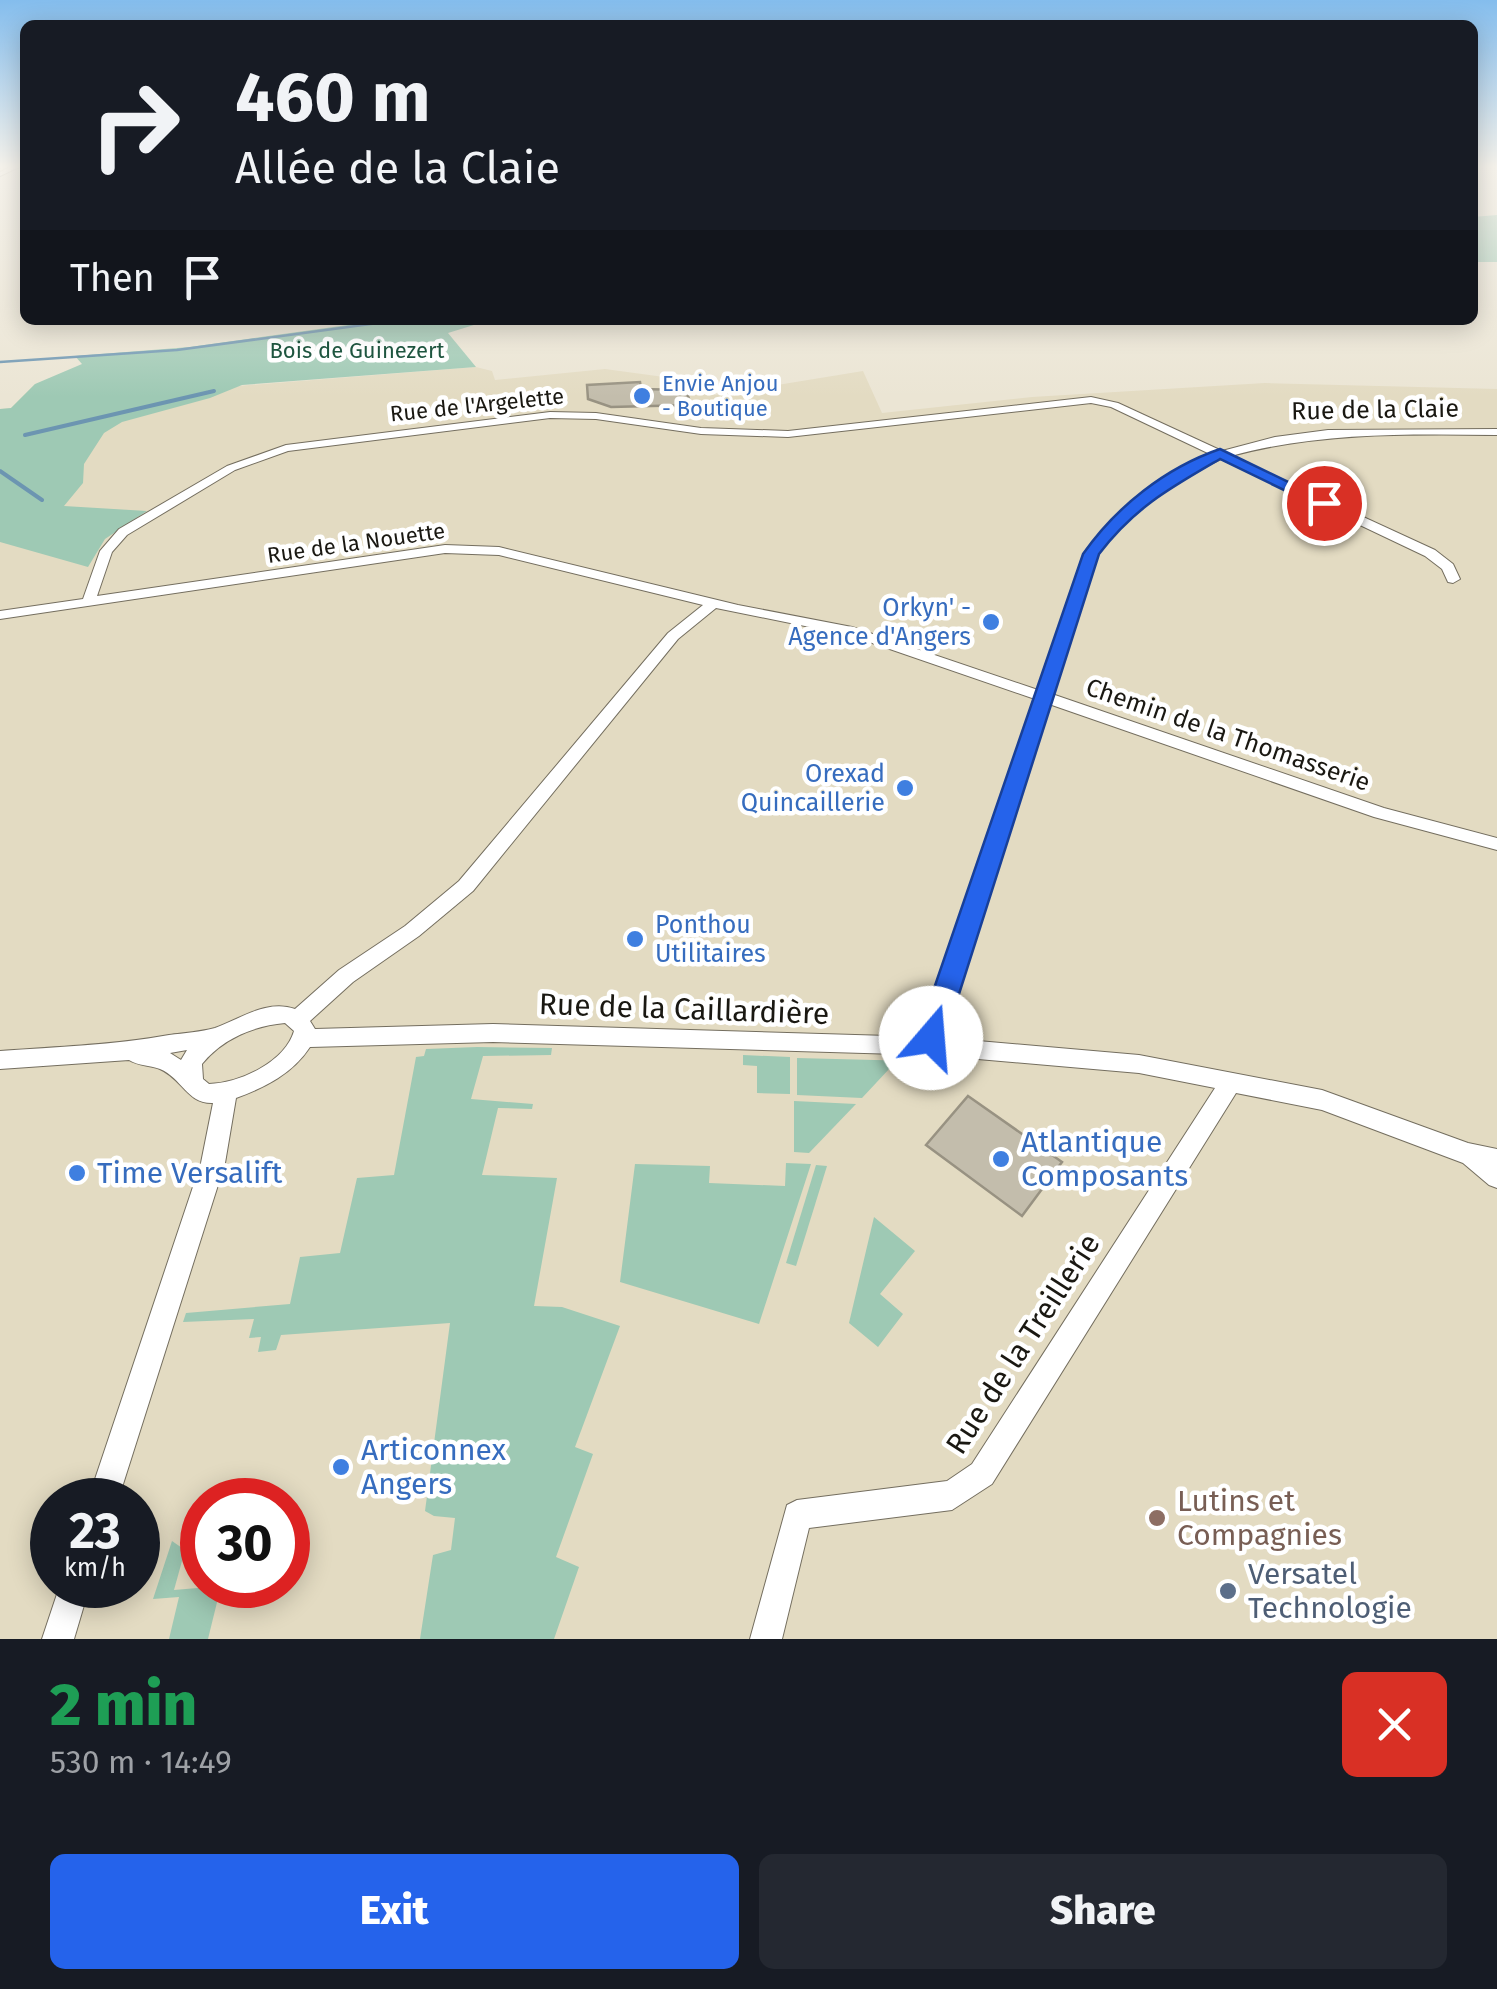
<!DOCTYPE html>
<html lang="en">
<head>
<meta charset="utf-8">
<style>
	:root { --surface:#171b24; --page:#242831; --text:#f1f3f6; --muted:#9ea1a6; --accent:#2563eb }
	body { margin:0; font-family:"Fira Sans",sans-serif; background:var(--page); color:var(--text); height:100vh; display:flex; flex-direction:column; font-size:38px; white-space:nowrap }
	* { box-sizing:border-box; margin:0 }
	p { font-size:32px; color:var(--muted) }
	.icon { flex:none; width:55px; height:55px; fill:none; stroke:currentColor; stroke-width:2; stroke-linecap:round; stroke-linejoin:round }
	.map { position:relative; height:1639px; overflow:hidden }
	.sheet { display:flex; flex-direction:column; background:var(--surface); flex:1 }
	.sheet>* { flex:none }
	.banner { position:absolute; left:20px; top:20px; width:1458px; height:305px; border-radius:15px; box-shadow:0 5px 25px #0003; background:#171b24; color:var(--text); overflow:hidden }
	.speed { position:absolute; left:30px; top:1478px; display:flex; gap:20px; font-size:50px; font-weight:700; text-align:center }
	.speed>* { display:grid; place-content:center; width:130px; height:130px; border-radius:50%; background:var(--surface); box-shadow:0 5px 25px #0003; line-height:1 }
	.speed small { font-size:25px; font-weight:400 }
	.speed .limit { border:15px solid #d22; background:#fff; color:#111 }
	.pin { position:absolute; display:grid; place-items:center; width:85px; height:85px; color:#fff; margin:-42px; border:5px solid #fff; border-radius:50%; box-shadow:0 2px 10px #0007 }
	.me { position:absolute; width:110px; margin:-55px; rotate:18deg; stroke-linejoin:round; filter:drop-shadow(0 0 8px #0008) }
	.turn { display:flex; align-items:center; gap:35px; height:210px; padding:0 50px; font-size:45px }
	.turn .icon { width:130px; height:130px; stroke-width:2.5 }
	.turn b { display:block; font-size:70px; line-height:85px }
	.then { display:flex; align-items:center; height:95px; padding:0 50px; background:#0003; gap:20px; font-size:38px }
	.round { display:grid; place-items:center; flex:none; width:105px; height:105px; border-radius:15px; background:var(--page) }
	.head { display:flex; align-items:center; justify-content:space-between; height:170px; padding:0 50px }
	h1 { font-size:60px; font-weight:800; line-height:75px; color:#1e9e55 }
	.primary-button { display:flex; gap:20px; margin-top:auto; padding:20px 50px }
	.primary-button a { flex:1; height:115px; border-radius:15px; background:var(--accent); color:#fff; font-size:40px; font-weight:800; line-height:115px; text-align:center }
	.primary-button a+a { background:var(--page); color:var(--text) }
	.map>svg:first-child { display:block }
</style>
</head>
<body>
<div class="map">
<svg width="1497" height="1639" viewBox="0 0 1497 1639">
	<rect width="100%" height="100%" fill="#ebe5d4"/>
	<path fill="#e3dbc2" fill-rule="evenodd" d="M476 367 492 371 495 380 605 369 686 380 701 384 715 395 863 371 882 413 1032 397 1265 383 1497 389V1639H0V409L11 408 35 384 225 387ZM52 1500H138V1585H52ZM202 1500H288V1585H202Z"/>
	<g fill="#9ec9b4">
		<path d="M1497 215V262H1473V217Z"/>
		<path d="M490 320 448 333 476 367 242 385 210 398 122 422 104 433 84 464 83 483 64 506 147 511 105 539 88 567 0 542V409L11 408 35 384 82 364 75 356 190 347 355 324Z"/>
		<path d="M477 1047 552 1048 551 1055 483 1056 471 1099 533 1104 532 1109 498 1108 482 1175 557 1178 534 1306 562 1307 620 1326 575 1447 593 1454 556 1557 579 1567 554 1639H420L433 1555 451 1550 455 1518 434 1516 425 1511 450 1323 281 1335 276 1350 258 1352 261 1337 249 1338 254 1319 183 1322 186 1313 290 1304 300 1257 340 1253 357 1178 394 1175 416 1057 424 1056 426 1049Z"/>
		<path d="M743 1055 790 1057V1094L757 1093V1066L743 1065Z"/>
		<path d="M797 1058 914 1061 917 1068 907 1080 890 1068 862 1098 797 1095Z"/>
		<path d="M794 1101 856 1104 809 1153 794 1152Z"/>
		<path d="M786 1163 811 1164 759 1324 620 1282 635 1164 710 1166 709 1183 785 1186Z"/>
		<path d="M816 1165 827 1166 796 1266 786 1263Z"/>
		<path d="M874 1217 915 1251 880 1294 903 1314 878 1347 849 1323Z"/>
		<path d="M172 1541 185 1550 174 1590 221 1586 208 1639H169L179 1597 153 1599Z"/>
	</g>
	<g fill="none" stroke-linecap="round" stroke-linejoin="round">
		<path stroke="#6c95b1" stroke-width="2.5" d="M0 362 177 350 400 320"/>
		<g stroke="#6c95b1" stroke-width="4">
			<path d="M25 435 214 391"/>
			<path d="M0 471 42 500"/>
		</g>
	</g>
	<g fill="#c3bdac" stroke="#989282" stroke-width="2.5">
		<path d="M640 382 641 389 686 390 691 405 611 407 588 399 587 385Z"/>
		<path d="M968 1096 1062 1162 1022 1216 926 1145Z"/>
	</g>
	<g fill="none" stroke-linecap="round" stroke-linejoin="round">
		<g stroke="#746e5f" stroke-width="2">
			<g id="minor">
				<path d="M10 167H19L0 176V172Z"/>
				<path d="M1091 397 1118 403 1222 451 1275 437 1328 430 1497 429V435C1407 434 1319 432 1231 456L1435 550 1453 564 1460 579 1453 583 1448 582 1442 569 1425 556 1221 459 1181 478 1136 511 1097 554 1052 694 1384 808 1497 838V850L1374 817 1049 704 947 1017 944 1038 1139 1055 1322 1090 1468 1143 1497 1149V1188L1489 1185 1463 1163 1322 1110 1236 1093 992 1484 952 1510 809 1528 782 1639H750L787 1505 797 1500 947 1481 972 1464 1215 1088 1139 1073 932 1055 493 1042 310 1047C292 1074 266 1087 236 1098L225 1163 118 1500H88L201 1163 213 1103C187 1104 182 1078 160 1069 149 1065 139 1066 129 1060L0 1069V1051C57 1047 113 1045 169 1035 184 1033 201 1032 215 1028 240 1019 267 999 295 1009L339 970 405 926 459 881 668 633 703 605 499 555 445 553 0 619V611L83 599 100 551 119 529 227 466 286 445 550 412 596 413 701 428 788 431ZM1091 403 1111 407 1212 455 1173 473 1128 506 1086 550 1038 690 852 627 738 605 499 547 445 545 97 596 112 552 127 535 235 470 288 451 550 418 596 419 701 434 788 437ZM716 608 849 635 1035 699 927 1017 923 1037 493 1024 315 1029 310 1021 353 982 419 936 473 891 678 639ZM285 1023 294 1031C285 1062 240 1083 209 1084L203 1079 202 1064C222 1039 253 1026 285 1023ZM187 1050 181 1060 170 1053Z"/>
				<path d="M60 1585H90L74 1639H42Z"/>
			</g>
		</g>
		<use href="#minor" fill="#fff" fill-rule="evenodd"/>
	</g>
	<linearGradient id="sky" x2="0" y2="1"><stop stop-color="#84bded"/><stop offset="0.42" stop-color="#f6f3ec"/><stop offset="1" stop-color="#f6f3ec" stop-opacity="0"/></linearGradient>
	<rect width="1497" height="397" fill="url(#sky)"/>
	<path fill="#2563eb" stroke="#184099" stroke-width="2.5" d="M1220 449 1332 503 1319 507 1220 459C1170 488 1135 507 1099 554L945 1038 941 1046 931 1050 921 1046 917 1038 1083 554C1116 507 1165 468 1220 449Z"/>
	<g fill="#3f7fe0" stroke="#fff" stroke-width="4">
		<circle cx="642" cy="396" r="10"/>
		<circle cx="991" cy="622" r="10"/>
		<circle cx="905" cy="788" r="10"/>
		<circle cx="635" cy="939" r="10"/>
		<circle cx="1001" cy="1159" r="10"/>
		<circle cx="77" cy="1173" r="10"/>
		<circle cx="341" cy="1467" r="10"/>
	</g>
	<circle fill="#8d6e63" stroke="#fff" stroke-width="4" cx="1157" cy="1518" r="10"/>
	<circle fill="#5c6f8a" stroke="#fff" stroke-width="4" cx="1228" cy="1591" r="10"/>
	<g text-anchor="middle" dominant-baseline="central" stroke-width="9" stroke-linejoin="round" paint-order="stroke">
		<g font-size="22" fill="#1f5640" stroke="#fff">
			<text x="357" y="350">Bois de Guinezert</text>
		</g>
		<g font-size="22" fill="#366cbe" stroke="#fff" text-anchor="start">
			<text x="662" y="383">Envie Anjou<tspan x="662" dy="25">- Boutique</tspan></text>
		</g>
		<g font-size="22" fill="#1a1812" stroke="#fff">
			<text transform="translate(477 405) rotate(-6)">Rue de l'Argelette</text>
			<text transform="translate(356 543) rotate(-8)">Rue de la Nouette</text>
		</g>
		<g font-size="25" fill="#1a1812" stroke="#fff">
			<text transform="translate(1375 410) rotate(-1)">Rue de la Claie</text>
			<text transform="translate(1228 735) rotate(19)">Chemin de la Thomasserie</text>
		</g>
		<g font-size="25" fill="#366cbe" stroke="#fff" text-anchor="end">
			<text x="971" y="608">Orkyn' -<tspan x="971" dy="29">Agence d'Angers</tspan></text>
			<text x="885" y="774">Orexad<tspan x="885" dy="29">Quincaillerie</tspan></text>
			<text x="655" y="925" text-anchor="start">Ponthou<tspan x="655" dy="29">Utilitaires</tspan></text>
		</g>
		<g font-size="30" fill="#1a1812" stroke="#fff">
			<text transform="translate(684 1009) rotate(2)">Rue de la Caillardière</text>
			<text transform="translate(1023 1344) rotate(-57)">Rue de la Treillerie</text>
		</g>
		<g font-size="30" fill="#366cbe" stroke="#fff" text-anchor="start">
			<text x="1021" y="1142">Atlantique<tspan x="1021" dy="34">Composants</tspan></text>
			<text x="97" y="1173">Time Versalift</text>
			<text x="361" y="1450">Articonnex<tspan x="361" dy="34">Angers</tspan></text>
		</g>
		<g font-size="30" fill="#785e54" stroke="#fff" text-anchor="start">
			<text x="1177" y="1501">Lutins et<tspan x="1177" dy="34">Compagnies</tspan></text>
		</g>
		<g font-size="30" fill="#4e5e75" stroke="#fff" text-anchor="start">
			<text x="1248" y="1574">Versatel<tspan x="1248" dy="34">Technologie</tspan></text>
		</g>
	</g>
</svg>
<div class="speed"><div>23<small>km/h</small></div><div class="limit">30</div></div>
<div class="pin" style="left:1324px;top:503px;background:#d93025"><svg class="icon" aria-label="arrive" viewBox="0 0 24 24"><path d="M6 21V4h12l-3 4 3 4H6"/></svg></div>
<svg class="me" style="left:931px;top:1038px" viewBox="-20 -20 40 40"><circle r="19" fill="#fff"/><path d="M0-13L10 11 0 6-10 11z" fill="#2563eb"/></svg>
<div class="banner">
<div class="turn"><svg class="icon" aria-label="right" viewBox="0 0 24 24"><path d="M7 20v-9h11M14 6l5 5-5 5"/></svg><div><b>460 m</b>Allée de la Claie</div></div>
<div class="then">Then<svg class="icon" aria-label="arrive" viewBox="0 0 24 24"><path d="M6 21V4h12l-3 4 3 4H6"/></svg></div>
</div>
</div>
<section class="sheet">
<div class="head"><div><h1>2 min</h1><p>530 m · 14:49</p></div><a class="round" style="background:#d93025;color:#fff"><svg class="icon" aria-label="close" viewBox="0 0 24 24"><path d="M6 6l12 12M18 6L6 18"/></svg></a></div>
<div class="primary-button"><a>Exit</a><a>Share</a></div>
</section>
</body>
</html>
